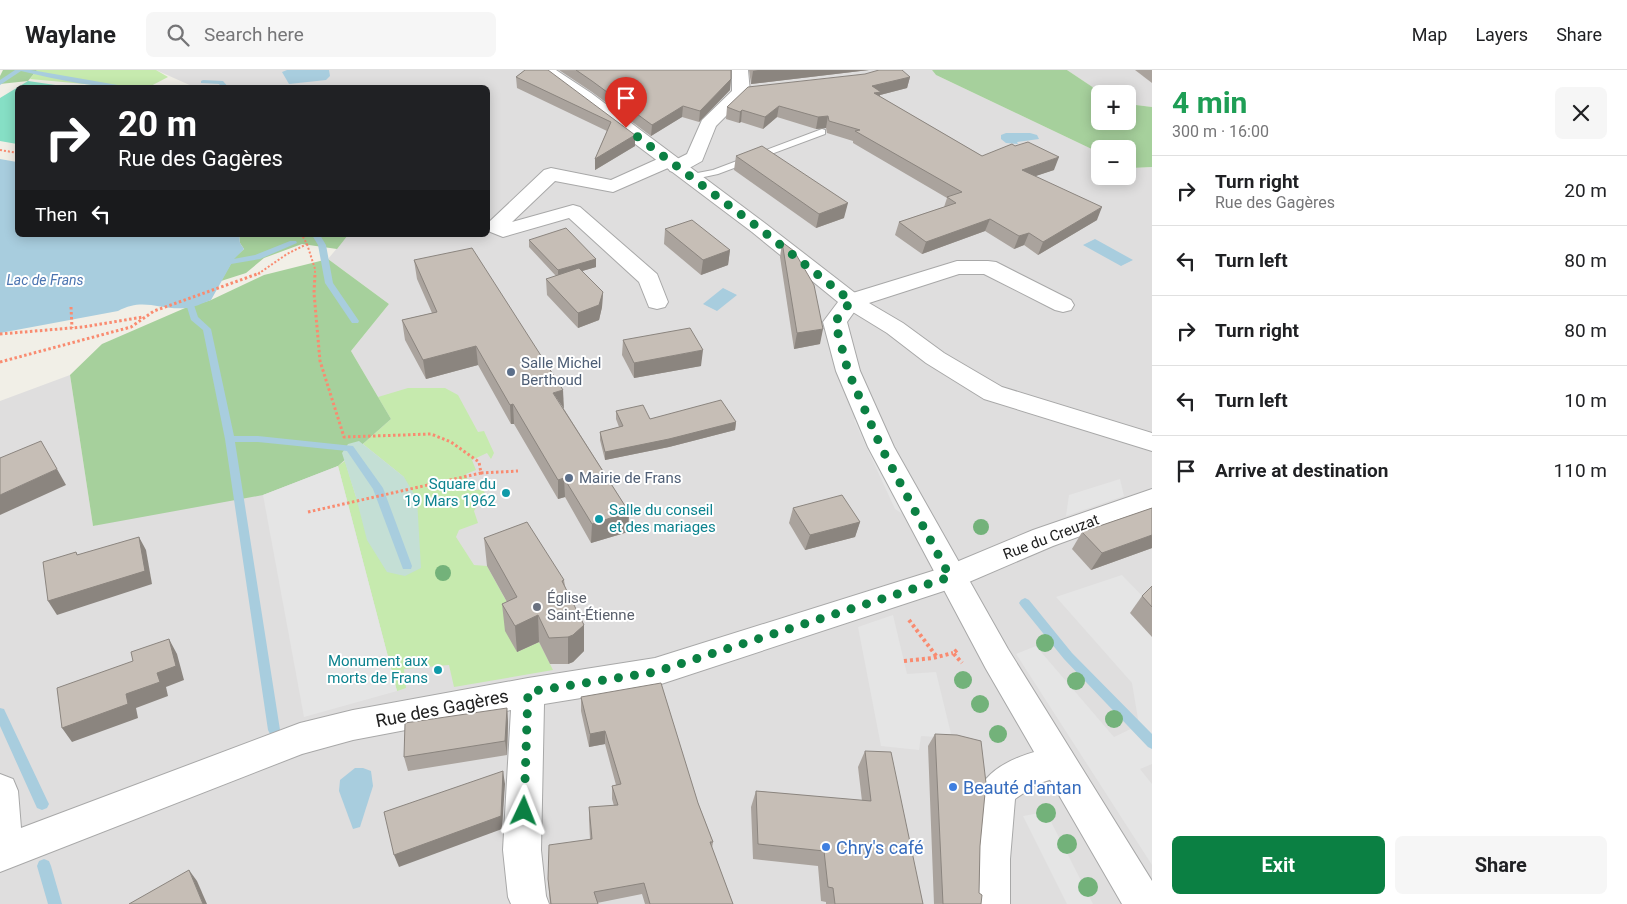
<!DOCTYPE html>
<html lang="en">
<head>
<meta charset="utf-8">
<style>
	:root { --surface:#fff; --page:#f6f6f6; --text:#202124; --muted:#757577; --line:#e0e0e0; --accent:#0b8043 }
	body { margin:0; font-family:Roboto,sans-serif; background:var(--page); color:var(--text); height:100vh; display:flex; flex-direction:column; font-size:19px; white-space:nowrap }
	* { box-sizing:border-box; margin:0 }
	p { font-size:16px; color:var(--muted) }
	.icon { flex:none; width:28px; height:28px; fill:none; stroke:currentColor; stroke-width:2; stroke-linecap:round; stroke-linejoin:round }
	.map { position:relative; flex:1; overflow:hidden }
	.details { display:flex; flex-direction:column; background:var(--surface); width:475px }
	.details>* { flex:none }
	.guide { position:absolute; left:15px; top:15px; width:475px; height:152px; border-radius:8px; box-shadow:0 2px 12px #0003; background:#202124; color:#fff; overflow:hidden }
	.controls { position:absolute; left:1091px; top:15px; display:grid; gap:10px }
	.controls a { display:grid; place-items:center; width:45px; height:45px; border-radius:8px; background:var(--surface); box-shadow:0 2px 12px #0003; font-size:25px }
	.pin { position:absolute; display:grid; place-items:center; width:42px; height:42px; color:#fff; margin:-51px -21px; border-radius:50% 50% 50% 0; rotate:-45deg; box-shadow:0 0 5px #0007 }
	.pin .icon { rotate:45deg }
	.me { position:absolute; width:55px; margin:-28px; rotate:2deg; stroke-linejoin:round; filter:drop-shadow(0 0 4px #0008) }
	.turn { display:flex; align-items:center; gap:18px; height:105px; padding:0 20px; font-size:22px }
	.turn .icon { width:65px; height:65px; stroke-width:2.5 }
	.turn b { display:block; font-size:35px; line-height:42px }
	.then { display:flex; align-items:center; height:48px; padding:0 20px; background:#0003; gap:10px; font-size:19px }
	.round { display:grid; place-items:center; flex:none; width:52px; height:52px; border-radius:8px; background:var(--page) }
	.summary { display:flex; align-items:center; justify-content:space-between; height:85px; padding:0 20px }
	h1 { font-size:30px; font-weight:700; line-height:38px; color:#1e9e55 }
	.action { display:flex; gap:10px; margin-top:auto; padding:10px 20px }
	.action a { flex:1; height:58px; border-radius:8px; background:var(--accent); color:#fff; font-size:20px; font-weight:700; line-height:58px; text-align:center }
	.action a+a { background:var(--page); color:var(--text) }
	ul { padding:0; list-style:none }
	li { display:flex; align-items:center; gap:15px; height:70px; padding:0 20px; border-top:1px solid var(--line) }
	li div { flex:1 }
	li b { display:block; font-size:19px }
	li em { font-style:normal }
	header { display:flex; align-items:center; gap:30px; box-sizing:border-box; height:70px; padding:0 25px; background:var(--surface); border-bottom:1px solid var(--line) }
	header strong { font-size:24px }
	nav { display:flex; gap:28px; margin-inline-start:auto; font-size:18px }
	.search { width:350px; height:45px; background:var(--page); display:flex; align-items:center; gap:12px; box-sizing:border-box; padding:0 18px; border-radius:8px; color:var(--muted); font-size:19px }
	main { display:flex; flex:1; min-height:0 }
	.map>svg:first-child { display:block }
</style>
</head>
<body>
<header>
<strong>Waylane</strong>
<div class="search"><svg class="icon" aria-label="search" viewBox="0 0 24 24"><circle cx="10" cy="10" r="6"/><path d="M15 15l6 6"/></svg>Search here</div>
<nav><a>Map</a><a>Layers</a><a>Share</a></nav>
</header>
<main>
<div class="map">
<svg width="1152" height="834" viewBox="0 0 1152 834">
	<rect width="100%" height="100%" fill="#f1efe7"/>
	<g fill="#dfdede">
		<path d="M156 0H932L936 5 1100 83V106H1128V96L1132 98 1152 97V834H0V331L70 305 93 456 338 396 391 349 351 281 389 234 328 189 348 165H488V18L194 17Z"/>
		<path d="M1067 0H1152V37L1128 34V24H1103Z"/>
	</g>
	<g fill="#c6eaae">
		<path d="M37 0H156L168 7 147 18 117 17 30 9Z"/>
		<path d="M408 318H445L458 325 478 362 484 361 494 383 491 389 487 383 472 390 476 400 466 404 471 421 482 419 485 423 474 441 478 453 459 460 456 467 474 495 487 496 519 554 517 582 539 572 553 600 454 617 449 595 404 599 406 618 397 621 338 396 345 391 356 427 404 407 363 374 391 349 378 327Z"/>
	</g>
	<g fill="#a6d09c">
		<path d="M3 0H37L28 11 0 14V6Z"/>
		<path d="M932 0H1067L1103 24H1100V51H1128V34L1152 37V97L1132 98 1128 96V79H1100V83L936 5Z"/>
		<path d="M239 165H348L337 179 302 174 264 188 246 203 221 211 234 188 244 179 240 173Z"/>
		<path d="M328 189 389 234 351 281 391 349 338 396 263 425 93 456 70 305 102 274 185 238 211 230 264 205Z"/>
	</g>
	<path fill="#c4dfd5" d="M359 371 404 407 417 429 421 498 405 506 387 502 367 470 356 427 342 383 348 374Z"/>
	<path fill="#86dfc5" d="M28 11 69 17 18 18 17 74 0 71V28Z"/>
	<g fill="#e5e5e5">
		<path d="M861 343 913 451 895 439 854 350Z"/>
		<path d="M338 396 397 621 304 647 263 425Z"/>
		<path d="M1120 409 1124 426 1066 446 1069 425Z"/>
		<path d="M1122 505 1152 536V694L1140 699 1152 714V795L1016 584 1036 576 1114 667 1139 655 1132 613 1056 527Z"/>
		<path d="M893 545 907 604 936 602 952 668 921 666 919 680 881 676 858 557Z"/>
		<path d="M1046 742 1093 834H1067L1023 746Z"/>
	</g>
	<g fill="#a8cdde">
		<path d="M287 0H329L330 6 326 10 289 14 282 2Z"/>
		<path d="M1006 63H1030L1037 65 1039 69 1017 72 1018 74 1006 73 1001 69V65Z"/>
		<path d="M0 89 17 92 18 165H239L240 173 244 179 234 189 211 230C203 233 193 238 185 238 159 240 143 227 118 241L0 263Z"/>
		<path d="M1095 169 1133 190 1121 196 1083 175Z"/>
		<path d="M723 218 737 225 717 241 703 234Z"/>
		<path d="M355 698H363L371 701 373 716 360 757 353 759 339 721 340 710Z"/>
	</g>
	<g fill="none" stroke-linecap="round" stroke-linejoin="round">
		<g fill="#a8cdde" fill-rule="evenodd">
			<path d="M15 0H31L135 18C97 18 58 10 21 1L0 15V10Z"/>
			<path d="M203 10 223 11 229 18H222L219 14 201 13V11Z"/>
			<path d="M312 165H320L326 175 333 213 359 251 358 253H352L325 213 318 175Z"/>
			<path d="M290 171H296L297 173 260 189 231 194 227 192 228 190 255 185Z"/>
			<path d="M188 235H194L198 247 211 259 234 366H258L353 376 383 418 412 496 411 499H403L373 419 347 381 258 372H235L280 660 278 664 274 666 270 664 268 660 225 369 203 260 191 250 187 237Z"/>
			<path d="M1025 528 1029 530 1072 583 1152 664V679L1148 677 1064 589 1021 536 1019 533 1021 530Z"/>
			<path d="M0 638 4 639 47 730 49 734 47 738 42 740 37 738 0 656Z"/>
			<path d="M44 789 49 791 51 796 62 834H48L37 796 39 791Z"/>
		</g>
		<g stroke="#a8a8a8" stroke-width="2">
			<path id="service" d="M822 59 825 60V64L718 104 690 110 685 107 687 105 713 100Z"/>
		</g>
		<g stroke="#a8a8a8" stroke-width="2">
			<g id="minor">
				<path d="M732 0H748L750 22 716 56 702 91 684 101 677 103 670 101 668 98 613 122 555 111 512 152 573 135 580 137 657 204 668 232 665 237 657 239 649 237 639 212 569 148 503 167 488 161V153L544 100 551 98 611 110 662 87 669 85 677 89 687 84 702 50 732 21Z"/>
				<path d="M957 191H988L996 192 1071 230 1074 235 1071 240 1063 242 1055 240 984 204H959L869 233 903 253 944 283 1002 317 1152 363V381L984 329 926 293 887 263 843 236 840 231 843 226Z"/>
				<path d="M1152 419V440L1053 476 962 515 655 616 544 634 541 780 546 826 549 834H511L508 827 503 780 511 640 353 670 302 684 0 802V704L13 709 18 721 21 758 300 653 353 640 528 608 655 588 942 498 1033 460Z"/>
				<path d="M1059 676 1071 681 1076 692 1071 703 1037 714 1015 729 1010 789V834H972C972 811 973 723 986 709 1003 689 1035 681 1059 676Z"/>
			</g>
		</g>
		<g stroke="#a8a8a8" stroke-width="2">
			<path id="tertiary" d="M537 0H556L591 23 766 154 859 226 862 231 847 252 860 301 894 377 1008 579 1152 811V834H1122L986 599 868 377 836 301 823 252 838 232 752 162Z"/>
		</g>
		<g stroke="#f98b70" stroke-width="2" stroke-dasharray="2 2" stroke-linecap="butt">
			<path d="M0 80 18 83"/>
			<path d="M307 174 315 199V204"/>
			<path d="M258 204 287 184 307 174 302 165"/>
		</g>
		<g stroke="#f98b70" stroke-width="3" stroke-dasharray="2.5 2.5" stroke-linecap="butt">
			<path d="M71 237 72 258"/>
			<path d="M0 264 83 257 143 247"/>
			<path d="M0 292 131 257 154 241 260 203"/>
			<path d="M481 403 518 401"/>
			<path d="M308 442 481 403 479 392 451 372 431 364 344 367 320 291 314 223 315 203"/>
		</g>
		<g stroke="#f98b70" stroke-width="4" stroke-dasharray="3 3" stroke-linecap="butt">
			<path d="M909 550 937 587"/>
			<path d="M957 580 953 583 962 593"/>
			<path d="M904 591 933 588 953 583"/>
		</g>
		<use href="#service" fill="#fff" fill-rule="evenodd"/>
		<use href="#minor" fill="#fff" fill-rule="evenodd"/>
		<use href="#tertiary" fill="#fff" fill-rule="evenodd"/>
	</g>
	<g fill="#73b27a">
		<circle cx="981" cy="457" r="8"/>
		<circle cx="443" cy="503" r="8"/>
		<circle cx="1045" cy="573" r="9"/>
		<circle cx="963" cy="610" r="9"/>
		<circle cx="1076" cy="611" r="9"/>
		<circle cx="980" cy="634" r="9"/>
		<circle cx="1114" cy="649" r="9"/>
		<circle cx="998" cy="664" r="9"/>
		<circle cx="1046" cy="743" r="10"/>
		<circle cx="1067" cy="774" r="10"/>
		<circle cx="1088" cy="817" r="10"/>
	</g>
	<g fill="#aaa39d">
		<path d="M525 0 635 65V76L595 100V89L607 61 517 18 516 7Z"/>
		<path d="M559 0H731L730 20 699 52 682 47 651 66 592 22Z"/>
		<path d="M749 0H869L751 14Z"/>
		<path d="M1135 0H1152V13Z"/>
		<path d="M910 7 907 18 880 25 879 26 982 86 1054 100 1035 106 1097 150 1038 185 1024 175 1014 179 985 161 922 184 895 165 899 152 944 137 947 128 853 73V71L827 63 826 58 816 59 777 47 763 59 741 52 739 53 726 49 727 37Z"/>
		<path d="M736 86 844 148 816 158 734 100Z"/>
		<path d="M665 159 730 180 728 195 701 205 664 174Z"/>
		<path d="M529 170 596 189V197L582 201 603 222 602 237 599 250 578 258 547 225 546 209 556 206 529 177Z"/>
		<path d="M782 172 820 274 794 279 780 187Z"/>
		<path d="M414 190 564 339 629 442 628 462 591 473 565 427 558 429 514 354H511L478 295 426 309 405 270 402 250 432 243 417 209Z"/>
		<path d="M623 270 701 296 634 308 622 285Z"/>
		<path d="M616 341 650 349 736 352 735 360 669 377 605 390 600 370V362L619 357 616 349Z"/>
		<path d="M793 438 860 452 855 467 805 480 789 453Z"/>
		<path d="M1152 438V478L1091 500 1072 479 1082 462Z"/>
		<path d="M484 468 564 510 565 516 584 581 573 592 568 594H550L539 572 517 582 505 561 502 534 507 532 487 496Z"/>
		<path d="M1152 516V567L1130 543 1142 526Z"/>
		<path d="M581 627 698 733 713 772 712 778 733 834H645L642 824 597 833 598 834H550L548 809 590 769 589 750V737L614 736 612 729V716L616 715 605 674 589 677 581 641Z"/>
		<path d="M507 638 508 652 507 685 408 701 404 687Z"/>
		<path d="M935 664 980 776 979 823 981 834H934L928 676Z"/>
		<path d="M865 681 923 834H826V832L821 831 818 796 753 789 751 737 756 721 862 731 858 697Z"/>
	</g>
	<g fill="#8b857f">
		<path d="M758 0H869L751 14 753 1Z"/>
		<path d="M910 7 907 18 880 25 878 33 872 16Z"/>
		<path d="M731 9 730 20 699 52 700 41Z"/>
		<path d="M683 36 682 47 651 66 652 55Z"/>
		<path d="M779 36 777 47 763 59 765 47Z"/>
		<path d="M742 40 741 52 739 53 740 42Z"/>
		<path d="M828 46 826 58 816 59 818 47Z"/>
		<path d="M635 65V76L595 100V89Z"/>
		<path d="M1059 87 1054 100 1018 112 1022 100Z"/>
		<path d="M848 133 844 148 816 158 819 144Z"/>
		<path d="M1102 137 1097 150 1038 185 1043 172Z"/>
		<path d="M990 149 985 161 922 184 926 172Z"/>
		<path d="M1029 163 1024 175 1014 179 1019 166Z"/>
		<path d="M730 180 728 195 701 205 703 190Z"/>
		<path d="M596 189V197L558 208V200Z"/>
		<path d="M603 222 602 237 599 250 578 258V243Z"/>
		<path d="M823 259 820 274 794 279 797 263Z"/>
		<path d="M476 276 478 295 426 309 423 290Z"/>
		<path d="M703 280 701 296 634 308V293Z"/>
		<path d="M563 320 564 339 553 323Z"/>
		<path d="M513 334 514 354H511L510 335Z"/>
		<path d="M736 352 735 360 669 377 605 390V382Z"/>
		<path d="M57 399 66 415 0 445V425Z"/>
		<path d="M564 408 565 427 558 429V410Z"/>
		<path d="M629 442 628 462 591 473 592 454Z"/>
		<path d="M860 452 855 467 805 480 810 465Z"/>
		<path d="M1152 465V478L1091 500 1102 483Z"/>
		<path d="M139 467 146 480 152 514 57 545 48 531Z"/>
		<path d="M538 545 539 572 517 582 515 556Z"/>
		<path d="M584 555V581L573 592 568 594V567Z"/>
		<path d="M169 569 177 584 184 610 166 617 168 626 136 638 138 648 72 672 62 658 126 624 157 603Z"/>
		<path d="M507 638 508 652 507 685 505 671Z"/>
		<path d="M605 661V674L589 677 590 664Z"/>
		<path d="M503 701 505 714 502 759 399 797 394 785Z"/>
		<path d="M189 800 197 811 207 834H203Z"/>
	</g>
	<g fill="#c6beb6" stroke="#8b857f">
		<path d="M525 0H548L635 65 595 89 611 52 516 7Z"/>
		<path d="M576 0H731V9L700 41 683 36 652 55 592 11Z"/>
		<path d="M879 0H902L910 7 872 16 881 22 874 23 982 86 1012 74 1015 76 1028 72 1059 87 1022 100 1102 137 1043 172 1029 163 1019 166 990 149 926 172 899 152 956 133 947 127 962 122 855 61 860 60 829 51 828 46 818 47 779 36 765 47 742 40 740 42 727 37 748 17 865 4Z"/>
		<path d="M762 76 848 133 819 144 736 86Z"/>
		<path d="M692 150 730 180 703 190 665 159Z"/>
		<path d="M566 158 596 189 558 200 529 170Z"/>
		<path d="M782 172 794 181 814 215 823 259 797 263Z"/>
		<path d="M472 178 563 320 553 323 629 442 592 454 564 408 558 410 513 334 510 335 476 276 423 290 402 250 437 242 414 190Z"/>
		<path d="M579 198 603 222 599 235 578 243 546 209Z"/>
		<path d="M690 258 703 280 634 293 623 270Z"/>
		<path d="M721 330 736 352 669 369 605 382 600 362 623 356 616 341 643 335 650 349Z"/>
		<path d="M41 371 57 399 0 425V388Z"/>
		<path d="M842 425 860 452 810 465 793 438Z"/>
		<path d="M1152 438V465L1102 483 1082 462Z"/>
		<path d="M527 452 564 510 562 511 584 555 573 565 568 567 549 568 538 545 515 556 502 534 517 527 484 468Z"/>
		<path d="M139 467 145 501 48 531 43 492 76 482 77 485Z"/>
		<path d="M1152 516V537L1142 526Z"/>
		<path d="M169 569 176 596 157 603 160 612 126 624 128 634 62 658 57 618 133 591 131 582Z"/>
		<path d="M661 613 698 733 713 772H710L733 834H650L644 813 594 822 598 834H551L548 809 549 775 592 769 589 737 618 735 612 716 621 714 605 661 590 664 581 627Z"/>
		<path d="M507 638 505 671 404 687 405 653Z"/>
		<path d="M935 664 957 665 981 671 986 713 980 776 979 823 982 825 981 834H943Z"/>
		<path d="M865 681 891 682 923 834H835L833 818 828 817 824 781 758 774 756 721 871 731Z"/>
		<path d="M503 701 501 746 394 785 384 742Z"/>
		<path d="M189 800 203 834H129Z"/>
	</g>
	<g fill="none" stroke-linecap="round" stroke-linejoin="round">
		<path stroke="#0b8043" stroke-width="9" stroke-dasharray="0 16.2" d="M524 741 528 622 655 602 950 507 881 377 848 301 835 252 851 231 759 158 626 58"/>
	</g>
	<g fill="#5c6f8a" stroke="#fff" stroke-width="2">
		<circle cx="511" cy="302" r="5"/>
		<circle cx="569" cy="408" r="5"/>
	</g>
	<g fill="#0f9aa8" stroke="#fff" stroke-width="2">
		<circle cx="506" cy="423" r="5"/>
		<circle cx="599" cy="449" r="5"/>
		<circle cx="438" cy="600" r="5"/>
	</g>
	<circle fill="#6b7280" stroke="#fff" stroke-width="2" cx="537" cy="537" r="5"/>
	<g fill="#3f7fe0" stroke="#fff" stroke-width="2">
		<circle cx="953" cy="717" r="5"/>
		<circle cx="826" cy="777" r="5"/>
	</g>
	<g text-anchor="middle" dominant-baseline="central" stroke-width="4" stroke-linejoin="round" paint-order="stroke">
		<g font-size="14" font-style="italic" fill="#4c75b1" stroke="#fff">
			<text x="45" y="210">Lac de Frans</text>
		</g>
		<g font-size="15" fill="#4e5e75" stroke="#fff" text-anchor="start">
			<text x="521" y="293">Salle Michel<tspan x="521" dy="17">Berthoud</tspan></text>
			<text x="579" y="408">Mairie de Frans</text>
		</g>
		<g font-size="15" fill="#0d838f" stroke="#fff" text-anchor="end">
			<text x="496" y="414">Square du<tspan x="496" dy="17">19 Mars 1962</tspan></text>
			<text x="609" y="440" text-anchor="start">Salle du conseil<tspan x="609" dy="17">et des mariages</tspan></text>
			<text x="428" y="591">Monument aux<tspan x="428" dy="17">morts de Frans</tspan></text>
		</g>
		<g font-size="15" fill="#212121" stroke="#fff">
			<text transform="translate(1051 467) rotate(-21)">Rue du Creuzat</text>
		</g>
		<g font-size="15" fill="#5b616d" stroke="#fff" text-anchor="start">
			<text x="547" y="528">Église<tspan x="547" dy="17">Saint-Étienne</tspan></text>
		</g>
		<g font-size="18" fill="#212121" stroke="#fff">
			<text transform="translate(442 638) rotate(-11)">Rue des Gagères</text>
		</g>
		<g font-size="18" fill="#366cbe" stroke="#fff" text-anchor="start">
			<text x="963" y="717">Beauté d'antan</text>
			<text x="836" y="777">Chry's café</text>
		</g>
	</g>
</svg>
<div class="controls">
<a>+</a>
<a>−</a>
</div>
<div class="pin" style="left:626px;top:58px;background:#d93025"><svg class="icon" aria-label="arrive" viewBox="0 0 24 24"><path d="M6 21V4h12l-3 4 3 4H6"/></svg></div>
<svg class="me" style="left:524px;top:741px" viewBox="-20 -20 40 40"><path d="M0-17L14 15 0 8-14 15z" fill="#0b8043" stroke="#fff" stroke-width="4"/></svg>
<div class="guide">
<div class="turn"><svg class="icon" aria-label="right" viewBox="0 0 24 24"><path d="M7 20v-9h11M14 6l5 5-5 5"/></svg><div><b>20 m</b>Rue des Gagères</div></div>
<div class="then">Then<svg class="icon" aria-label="left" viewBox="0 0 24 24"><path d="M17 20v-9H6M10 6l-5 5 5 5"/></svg></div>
</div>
</div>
<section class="details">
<div class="summary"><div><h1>4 min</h1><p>300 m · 16:00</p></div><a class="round"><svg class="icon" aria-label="close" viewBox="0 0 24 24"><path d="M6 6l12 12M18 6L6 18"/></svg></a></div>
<ul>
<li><svg class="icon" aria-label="right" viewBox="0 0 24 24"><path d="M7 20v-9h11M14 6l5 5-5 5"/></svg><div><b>Turn right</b><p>Rue des Gagères</p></div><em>20 m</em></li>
<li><svg class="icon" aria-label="left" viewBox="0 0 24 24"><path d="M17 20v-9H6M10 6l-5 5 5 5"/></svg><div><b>Turn left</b></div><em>80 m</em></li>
<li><svg class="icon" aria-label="right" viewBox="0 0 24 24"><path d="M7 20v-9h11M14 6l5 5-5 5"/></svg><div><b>Turn right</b></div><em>80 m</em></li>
<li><svg class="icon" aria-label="left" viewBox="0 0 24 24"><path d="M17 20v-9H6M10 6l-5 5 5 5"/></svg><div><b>Turn left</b></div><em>10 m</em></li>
<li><svg class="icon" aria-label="arrive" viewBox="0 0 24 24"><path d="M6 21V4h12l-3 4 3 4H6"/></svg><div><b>Arrive at destination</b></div><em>110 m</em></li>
</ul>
<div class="action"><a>Exit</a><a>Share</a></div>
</section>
</main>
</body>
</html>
